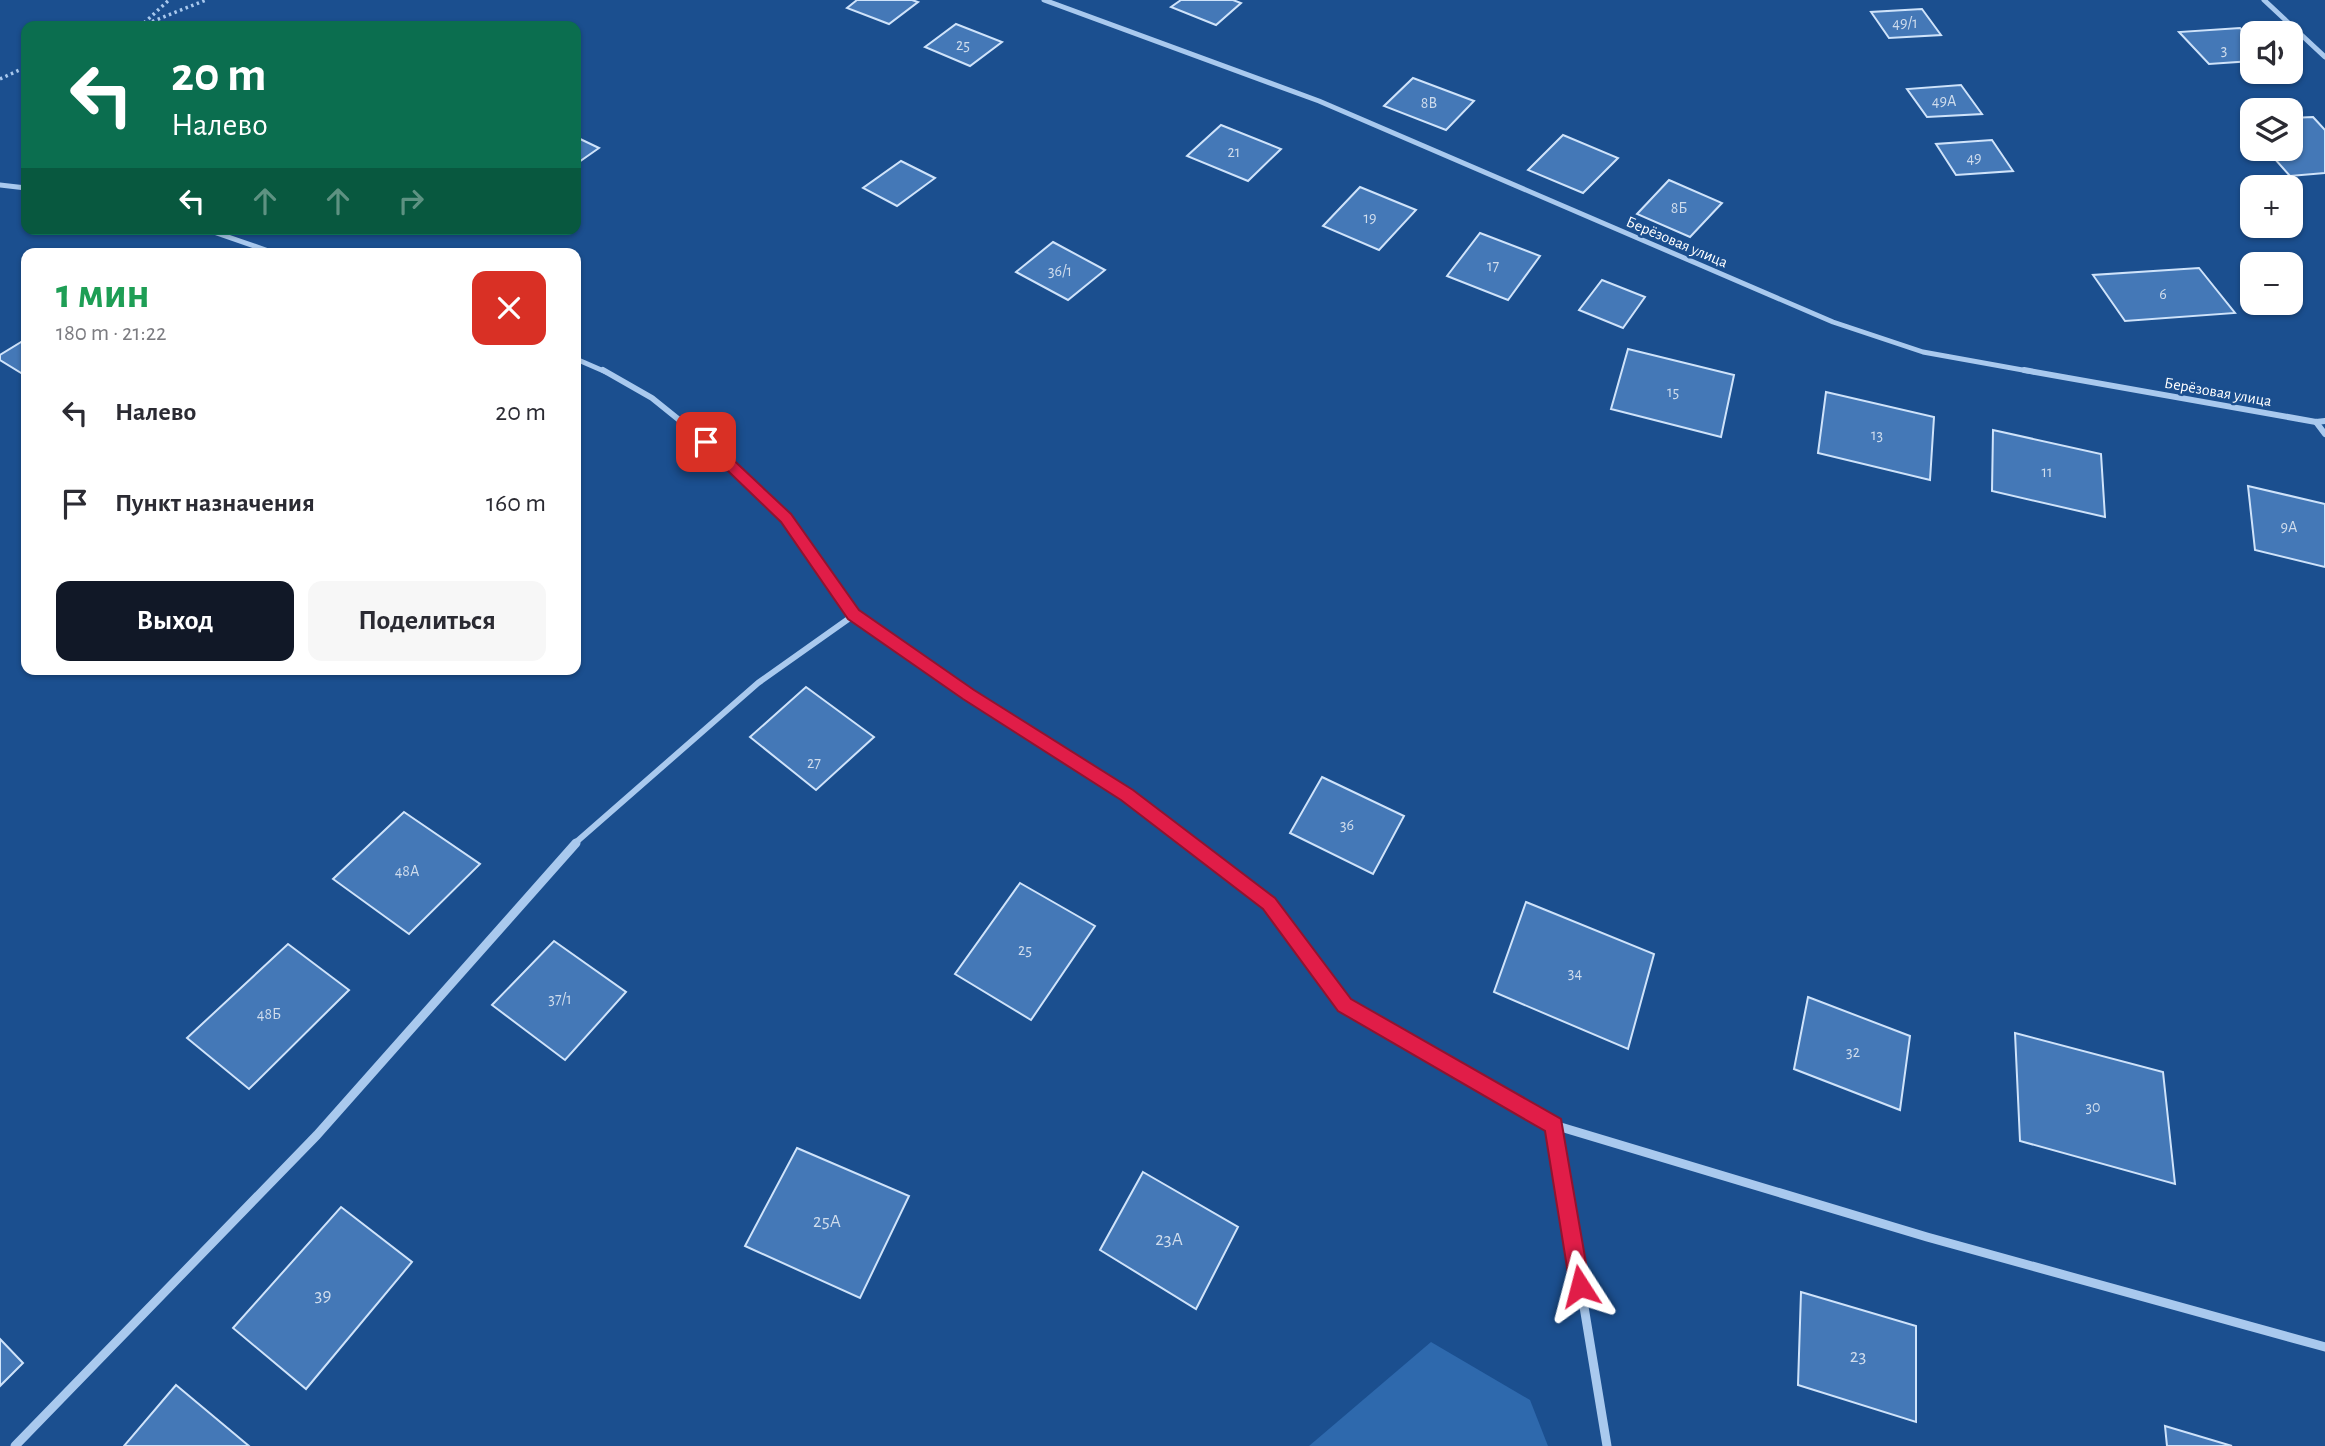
<!DOCTYPE html>
<html lang="ru">
<head>
<meta charset="utf-8">
<style>
	:root { --surface:#fff; --page:#f7f7f7; --text:#2b2b33; --muted:#7c7c81; --accent:#111827 }
	body { margin:0; font-family:"Alegreya Sans",sans-serif; background:var(--page); color:var(--text); height:100vh; display:flex; flex-direction:column; font-size:26px; white-space:nowrap }
	* { box-sizing:border-box; margin:0 }
	p { font-size:23px; color:var(--muted) }
	.icon { flex:none; width:38px; height:38px; fill:none; stroke:currentColor; stroke-width:2; stroke-linecap:round; stroke-linejoin:round }
	.map { position:relative; flex:1; overflow:hidden }
	.sheet { position:absolute; left:21px; top:248px; width:560px; height:427px; display:flex; flex-direction:column; background:var(--surface); border-radius:14px; box-shadow:0 2px 5px #0004 }
	.sheet>* { flex:none }
	.guide { position:absolute; left:21px; top:21px; width:560px; height:214px; border-radius:14px; box-shadow:0 2px 5px #0004; background:#0b6e4f; color:#fff; overflow:hidden }
	.controls { position:absolute; left:2240px; top:21px; display:grid; gap:14px }
	.controls a { display:grid; place-items:center; width:63px; height:63px; border-radius:14px; background:var(--surface); box-shadow:0 2px 5px #0004; font-size:35px }
	.pin { position:absolute; display:grid; place-items:center; width:60px; height:60px; color:#fff; margin:-30px; border-radius:14px; box-shadow:0 4px 10px #0006 }
	.me { position:absolute; width:77px; margin:-38px; rotate:351deg; stroke-linejoin:round; filter:drop-shadow(0 0 5px #0008) }
	.turn { display:flex; align-items:center; gap:24px; height:147px; padding:0 35px; font-size:32px }
	.turn .icon { width:91px; height:91px; stroke-width:2.5 }
	.turn b { display:block; font-size:49px; line-height:60px }
	.lanes { display:flex; align-items:center; height:66px; padding:0 35px; background:#0003; justify-content:center; gap:35px; direction:ltr }
	.lanes .off { opacity:.35 }
	.round { display:grid; place-items:center; flex:none; width:74px; height:74px; border-radius:14px; background:var(--page) }
	.overview { display:flex; align-items:center; justify-content:space-between; height:119px; padding:0 35px }
	h1 { font-size:42px; font-weight:700; line-height:52px; color:#1e9e55 }
	.action { display:flex; gap:14px; margin-top:auto; padding:14px 35px }
	.action a { flex:1; height:80px; border-radius:14px; background:var(--accent); color:#fff; font-size:28px; font-weight:700; line-height:80px; text-align:center }
	.action a+a { background:var(--page); color:var(--text) }
	ul { padding:0; list-style:none }
	li { display:flex; align-items:center; gap:21px; height:91px; padding:0 35px }
	li div { flex:1 }
	li b { display:block; font-size:26px }
	li em { font-style:normal }
	.map>svg:first-child { display:block }
</style>
</head>
<body>
<div class="map">
<svg width="2325" height="1446" viewBox="0 0 2325 1446">
	<rect width="100%" height="100%" fill="#1b4f8f"/>
	<path fill="#2e69ad" d="M1431 1342 1530 1400 1548 1446H1309Z"/>
	<g fill="#4478b7" stroke="#cfe3fa" stroke-width="2">
		<path d="M857 0H912L918 2 889 24 847 8Z"/>
		<path d="M1181 0H1233L1241 3 1216 25 1171 7Z"/>
		<path d="M1922 9 1941 35 1889 38 1871 12Z"/>
		<path d="M956 24 1002 42 970 66 925 47Z"/>
		<path d="M2240 28 2252 40V61L2209 64 2179 32Z"/>
		<path d="M1413 78 1474 101 1446 130 1384 106Z"/>
		<path d="M1961 85 1982 114 1927 117 1907 89Z"/>
		<path d="M2313 117 2325 130V173L2290 176 2266 149H2291V118Z"/>
		<path d="M1221 125 1281 149 1248 181 1187 156Z"/>
		<path d="M1563 135 1618 158 1583 193 1528 170Z"/>
		<path d="M576 137 599 148 576 164Z"/>
		<path d="M1992 140 2013 171 1956 175 1936 144Z"/>
		<path d="M901 161 935 178 897 206 863 188Z"/>
		<path d="M1669 180 1722 203 1690 237 1637 214Z"/>
		<path d="M1360 187 1416 210 1379 250 1323 226Z"/>
		<path d="M1480 233 1540 256 1508 300 1447 276Z"/>
		<path d="M1053 242 1105 270 1068 300 1016 272Z"/>
		<path d="M2199 268 2235 313 2125 321 2093 275Z"/>
		<path d="M1602 280 1645 297 1623 328 1579 310Z"/>
		<path d="M26 339V376L0 360V355Z"/>
		<path d="M1628 349 1734 375 1721 437 1611 409Z"/>
		<path d="M1826 392 1934 417 1930 480 1818 453Z"/>
		<path d="M1993 430 2101 454 2105 517 1992 491Z"/>
		<path d="M2248 486 2325 504V567L2255 550Z"/>
		<path d="M806 687 874 737 816 790 750 737Z"/>
		<path d="M1322 777 1404 816 1373 874 1290 833Z"/>
		<path d="M404 812 480 864 409 934 333 879Z"/>
		<path d="M1020 883 1095 926 1031 1020 955 974Z"/>
		<path d="M1526 902 1654 954 1628 1049 1494 992Z"/>
		<path d="M554 941 626 992 565 1060 492 1005Z"/>
		<path d="M288 944 349 990 249 1089 187 1038Z"/>
		<path d="M1808 997 1910 1036 1900 1110 1794 1069Z"/>
		<path d="M2015 1033 2163 1072 2175 1184 2020 1141Z"/>
		<path d="M797 1148 909 1196 860 1298 745 1246Z"/>
		<path d="M1143 1172 1238 1227 1196 1309 1100 1250Z"/>
		<path d="M341 1207 412 1262 306 1389 233 1328Z"/>
		<path d="M1801 1292 1916 1326V1422L1798 1385Z"/>
		<path d="M0 1339 23 1363 0 1386Z"/>
		<path d="M176 1385 249 1446H124Z"/>
		<path d="M2165 1426 2232 1446H2167Z"/>
	</g>
	<g fill="none" stroke-linecap="round" stroke-linejoin="round">
		<g stroke="#a9c9ee" stroke-width="3.5" stroke-dasharray="2.5 3.5" stroke-linecap="butt">
			<path d="M144 23 169 0"/>
			<path d="M141 26 206 0"/>
			<path d="M0 79 26 67"/>
		</g>
		<g stroke="#a9c9ee" stroke-width="5">
			<path d="M1044 0 1319 101 1833 322 1923 352 2034 372"/>
			<path d="M2264 0 2325 57"/>
			<path d="M0 185 26 188"/>
			<path d="M205 229 277 254"/>
			<path d="M576 359 606 372"/>
		</g>
		<g stroke="#a9c9ee" stroke-width="6">
			<path d="M603 370 652 398 724 456 786 518 854 615 969 694 1127 795 1192 844"/>
			<path d="M2024 370 2316 422 2325 421"/>
			<path d="M2316 422 2325 434"/>
			<path d="M574 844 758 683 854 615"/>
		</g>
		<g stroke="#a9c9ee" stroke-width="9">
			<path d="M1190 843 1269 903 1344 1005 1554 1125 1927 1237 2325 1347"/>
			<path d="M1554 1125 1607 1446"/>
			<path d="M15 1446 317 1135 576 843"/>
		</g>
	</g>
	<path fill="#e11d48" stroke="#92132f" stroke-width="2" d="M706 437 710 438 791 514 859 610 974 690 1133 790 1275 898 1351 999 1561 1119 1590 1286 1587 1293 1580 1296 1573 1293 1570 1286 1545 1131 1338 1011 1263 909 1121 800 963 699 848 619 781 522 701 445V438Z"/>
	<g text-anchor="middle" dominant-baseline="central" stroke-width="5" stroke-linejoin="round" paint-order="stroke">
		<g font-size="16" fill="#d0dded">
			<text x="1905" y="23">49/1</text>
			<text x="963" y="45">25</text>
			<text x="2224" y="50">3</text>
			<text x="1944" y="101">49А</text>
			<text x="1429" y="103">8В</text>
			<text x="1234" y="152">21</text>
			<text x="1974" y="158">49</text>
			<text x="1679" y="208">8Б</text>
			<text x="1370" y="218">19</text>
			<text x="1493" y="266">17</text>
			<text x="1060" y="271">36/1</text>
			<text x="2163" y="294">6</text>
			<text x="1673" y="392">15</text>
			<text x="1877" y="435">13</text>
			<text x="2047" y="472">11</text>
			<text x="2289" y="527">9А</text>
			<text x="814" y="763">27</text>
			<text x="1347" y="825">36</text>
			<text x="407" y="871">48А</text>
			<text x="1025" y="950">25</text>
			<text x="1575" y="973">34</text>
			<text x="560" y="999">37/1</text>
			<text x="269" y="1014">48Б</text>
			<text x="1853" y="1052">32</text>
			<text x="2093" y="1107">30</text>
		</g>
		<g font-size="16" fill="#fff" stroke="#1b4f8f">
			<text transform="translate(1677 242) rotate(23)">Берёзовая улица</text>
			<text transform="translate(2218 392) rotate(10)">Берёзовая улица</text>
		</g>
		<g font-size="19" fill="#d0dded">
			<text x="827" y="1221">25А</text>
			<text x="1169" y="1239">23А</text>
			<text x="323" y="1295">39</text>
			<text x="1858" y="1356">23</text>
		</g>
	</g>
</svg>
<div class="controls">
<a><svg class="icon" aria-label="sound" viewBox="0 0 24 24"><path d="M4 9h4l5-4v14l-5-4H4zM17 9q2 3 0 6"/></svg></a>
<a><svg class="icon" aria-label="layers" viewBox="0 0 24 24"><path d="M12 4l9 5-9 5-9-5zM3 14l9 5 9-5"/></svg></a>
<a>+</a>
<a>−</a>
</div>
<div class="pin" style="left:706px;top:442px;background:#d93025"><svg class="icon" aria-label="arrive" viewBox="0 0 24 24"><path d="M6 21V4h12l-3 4 3 4H6"/></svg></div>
<svg class="me" style="left:1580px;top:1286px" viewBox="-20 -20 40 40"><path d="M0-17L14 15 0 8-14 15z" fill="#e11d48" stroke="#fff" stroke-width="4"/></svg>
<div class="guide">
<div class="turn"><svg class="icon" aria-label="left" viewBox="0 0 24 24"><path d="M17 20v-9H6M10 6l-5 5 5 5"/></svg><div><b>20 m</b>Налево</div></div>
<div class="lanes"><svg class="icon" aria-label="left" viewBox="0 0 24 24"><path d="M17 20v-9H6M10 6l-5 5 5 5"/></svg><svg class="icon off" aria-label="ahead" viewBox="0 0 24 24"><path d="M12 20V5M6 11l6-6 6 6"/></svg><svg class="icon off" aria-label="ahead" viewBox="0 0 24 24"><path d="M12 20V5M6 11l6-6 6 6"/></svg><svg class="icon off" aria-label="right" viewBox="0 0 24 24"><path d="M7 20v-9h11M14 6l5 5-5 5"/></svg></div>
</div>
<section class="sheet">
<div class="overview"><div><h1>1 мин</h1><p>180 m · 21:22</p></div><a class="round" style="background:#d93025;color:#fff"><svg class="icon" aria-label="close" viewBox="0 0 24 24"><path d="M6 6l12 12M18 6L6 18"/></svg></a></div>
<ul>
<li><svg class="icon" aria-label="left" viewBox="0 0 24 24"><path d="M17 20v-9H6M10 6l-5 5 5 5"/></svg><div><b>Налево</b></div><em>20 m</em></li>
<li><svg class="icon" aria-label="arrive" viewBox="0 0 24 24"><path d="M6 21V4h12l-3 4 3 4H6"/></svg><div><b>Пункт назначения</b></div><em>160 m</em></li>
</ul>
<div class="action"><a>Выход</a><a>Поделиться</a></div>
</section>
</div>
</body>
</html>
